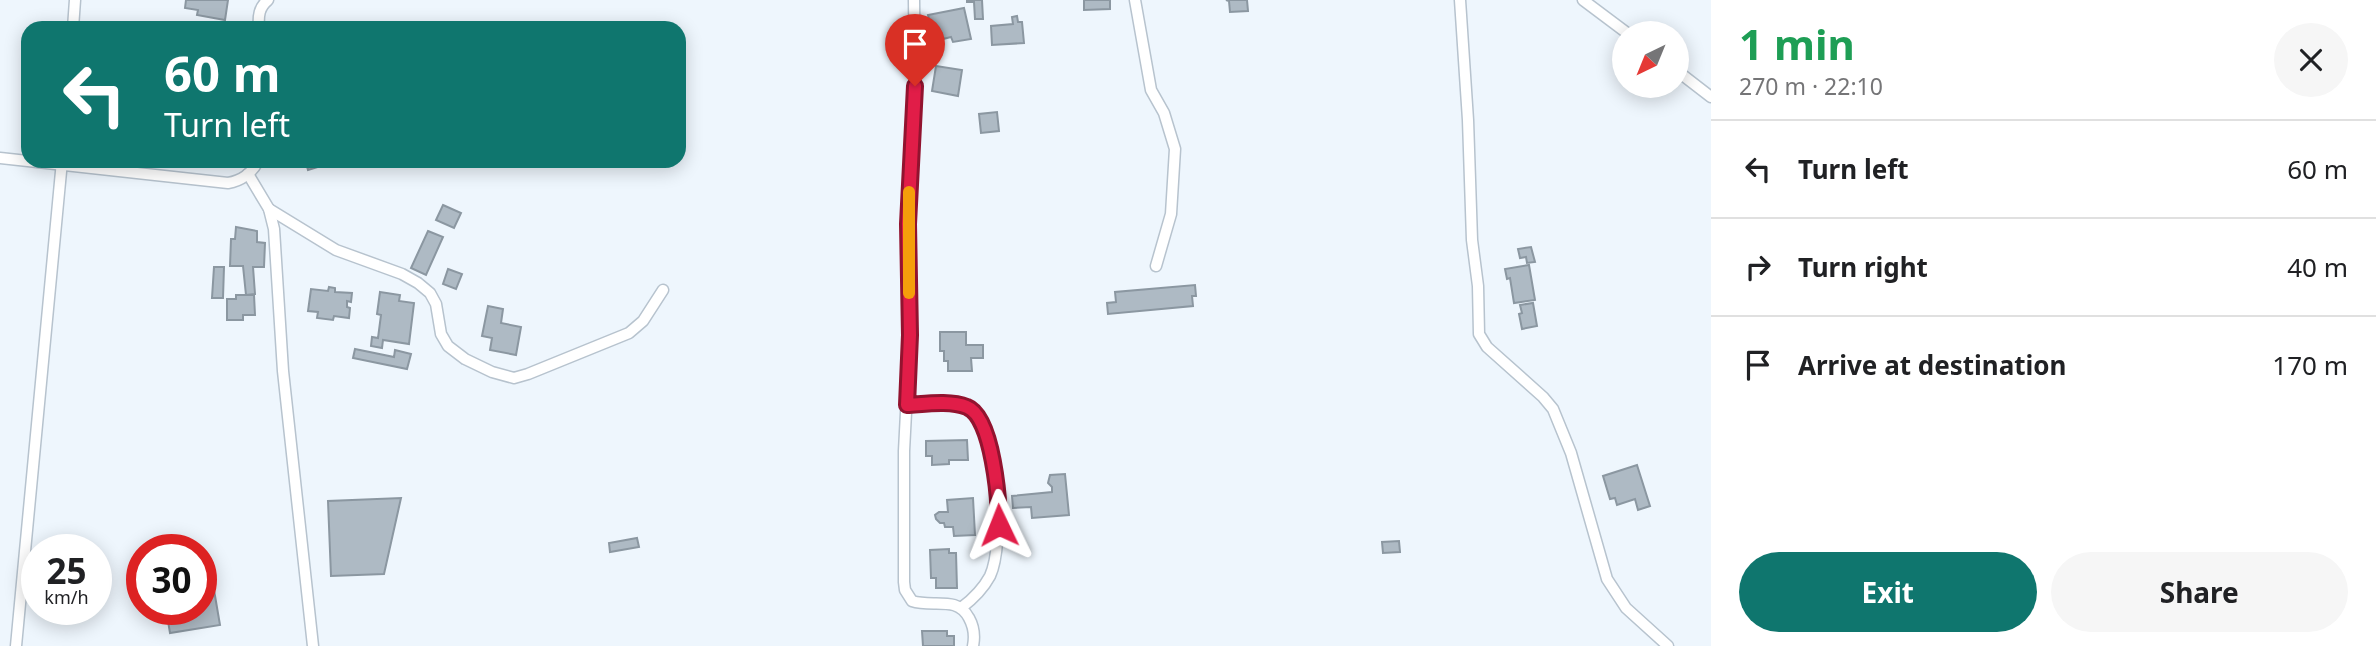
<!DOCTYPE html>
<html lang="en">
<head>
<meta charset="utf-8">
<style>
	:root { --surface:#fff; --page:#f6f6f6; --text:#202124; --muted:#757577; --line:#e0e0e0; --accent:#0f766e }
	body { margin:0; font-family:"Noto Sans",sans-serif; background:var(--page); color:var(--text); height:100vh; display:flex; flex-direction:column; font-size:26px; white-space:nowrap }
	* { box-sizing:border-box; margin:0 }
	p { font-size:23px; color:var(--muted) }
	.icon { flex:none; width:38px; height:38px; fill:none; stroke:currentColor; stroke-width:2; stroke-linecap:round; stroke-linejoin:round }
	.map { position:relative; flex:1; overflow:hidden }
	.details { display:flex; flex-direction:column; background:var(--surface); width:665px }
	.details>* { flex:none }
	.guide { position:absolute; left:21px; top:21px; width:665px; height:147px; border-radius:21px; box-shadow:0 4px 18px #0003; background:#0f766e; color:#fff; overflow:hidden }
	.needle { width:46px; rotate:223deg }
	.fabs { position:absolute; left:1612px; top:21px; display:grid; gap:14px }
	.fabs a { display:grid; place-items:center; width:77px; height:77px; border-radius:50%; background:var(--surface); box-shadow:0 4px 18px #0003; font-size:35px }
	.speed { position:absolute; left:21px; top:534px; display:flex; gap:14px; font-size:35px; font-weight:700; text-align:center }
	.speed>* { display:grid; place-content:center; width:91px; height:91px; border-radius:50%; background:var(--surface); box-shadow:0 4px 18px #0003; line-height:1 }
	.speed small { font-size:18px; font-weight:400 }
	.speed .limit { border:10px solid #d22; background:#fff; color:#111 }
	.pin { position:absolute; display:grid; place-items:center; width:60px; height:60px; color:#fff; margin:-72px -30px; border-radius:50% 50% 50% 0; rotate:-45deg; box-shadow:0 0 7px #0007 }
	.pin .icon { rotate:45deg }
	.me { position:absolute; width:77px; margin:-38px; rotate:358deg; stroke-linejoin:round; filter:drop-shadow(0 0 5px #0008) }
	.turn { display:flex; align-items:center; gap:24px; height:147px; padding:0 28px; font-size:32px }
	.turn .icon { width:91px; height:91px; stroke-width:2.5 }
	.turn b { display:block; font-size:49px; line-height:60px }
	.round { display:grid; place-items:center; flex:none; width:74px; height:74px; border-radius:37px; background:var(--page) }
	.overview { display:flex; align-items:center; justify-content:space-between; height:119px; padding:0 28px }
	h1 { font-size:42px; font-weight:700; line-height:52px; color:#1e9e55 }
	.button { display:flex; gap:14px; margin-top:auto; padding:14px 28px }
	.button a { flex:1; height:80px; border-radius:42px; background:var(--accent); color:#fff; font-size:28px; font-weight:700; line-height:80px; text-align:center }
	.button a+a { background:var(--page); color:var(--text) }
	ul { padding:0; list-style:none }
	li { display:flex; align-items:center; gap:21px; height:98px; padding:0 28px; border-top:2px solid var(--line) }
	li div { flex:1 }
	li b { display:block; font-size:26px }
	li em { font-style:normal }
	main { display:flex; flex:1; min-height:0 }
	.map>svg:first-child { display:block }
</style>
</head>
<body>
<main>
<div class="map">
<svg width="1711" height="646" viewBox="0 0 1711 646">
	<rect width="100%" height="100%" fill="#eef6fd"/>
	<g fill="#aebac4" stroke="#8b97a1" stroke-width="2">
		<path d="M186 0H228L225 20 197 15 198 10 185 8Z"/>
		<path d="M967 0H982L983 19H975L974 2H967Z"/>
		<path d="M1084 0H1110V9L1084 10Z"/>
		<path d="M1226 0H1247L1248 11 1230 12 1229 1Z"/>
		<path d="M964 8 971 39 953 42 951 37 935 41 928 15Z"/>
		<path d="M1017 16 1018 22H1022L1024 43 992 45 991 26 1013 24 1012 17Z"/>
		<path d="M936 66 962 70 958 96 932 91Z"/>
		<path d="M997 112 999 131 981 133 979 114Z"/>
		<path d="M300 161H334V162L308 170 306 163 300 164Z"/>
		<path d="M443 205 461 213 454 228 436 220Z"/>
		<path d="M236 227 257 231V242L265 243 264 267H253L255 294 246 295 243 266H230L231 239H235Z"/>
		<path d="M428 231 443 237 426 275 411 268Z"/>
		<path d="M1531 247 1535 262 1527 263 1526 257 1520 258 1518 249Z"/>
		<path d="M1529 265 1535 300 1514 303 1510 278 1507 279 1505 269Z"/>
		<path d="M214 267H224L223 298H212Z"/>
		<path d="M448 269 462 274 456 289 443 284Z"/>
		<path d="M1195 285 1196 296H1192L1193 306 1108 314 1107 303 1116 302 1115 292Z"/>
		<path d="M329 287 335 288V292L352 293 351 302 347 301V307L350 308 349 318 334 316 333 320 317 318 318 312 308 311 311 289 328 291Z"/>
		<path d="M380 292 400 295 399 301 414 303 409 344 383 340 382 348 371 346 372 337 378 338 381 315 377 314Z"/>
		<path d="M236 295H254L255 315H243V320H227V299H236Z"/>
		<path d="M1533 303 1537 326 1522 329 1519 314 1522 313 1520 305Z"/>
		<path d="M488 306 503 309 501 323 521 327 516 355 490 350 492 338 482 336Z"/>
		<path d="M940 332H966V345H983V358H971L972 371H948V361H944V351H940Z"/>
		<path d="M355 349 394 357 395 350 411 354 407 369 353 358Z"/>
		<path d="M967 440 968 460H949V464L932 465V456H926V441Z"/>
		<path d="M1637 465 1650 506 1638 510 1635 499 1617 505 1615 498 1610 499 1603 476Z"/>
		<path d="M1065 474 1069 515 1032 518 1031 507 1013 508 1012 496 1052 492V487L1048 483 1050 475Z"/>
		<path d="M401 498 384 574 331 576 328 501Z"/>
		<path d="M973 498 975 535 954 536 953 527H945L944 523H940L936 519 935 515 939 512H948L947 500Z"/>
		<path d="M637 538 639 547 610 552 609 543Z"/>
		<path d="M1399 541 1400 552 1383 553 1382 542Z"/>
		<path d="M949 549V553H956L957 588H936V578H931L930 550Z"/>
		<path d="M214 590 220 625 170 633 166 609H201V592Z"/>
		<path d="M922 631H947V636H954V646H923Z"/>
	</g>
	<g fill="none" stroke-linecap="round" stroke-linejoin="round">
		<g stroke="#b7c3ce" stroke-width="13">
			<g id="minor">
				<path d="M914 0 915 86 908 224 910 335 904 451V582L905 590 912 601C933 608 957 595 969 618 974 627 975 636 973 646"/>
				<path d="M1135 0 1151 90 1164 113 1175 149 1171 214 1156 266"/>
				<path d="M1460 0 1468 120 1472 240 1478 286 1479 334 1487 347 1543 397 1553 409 1571 453 1607 579 1626 608 1668 646"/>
				<path d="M1583 0 1627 33"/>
				<path d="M73 28 75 0"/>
				<path d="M259 28C258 16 259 7 268 0"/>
				<path d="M1676 70 1711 97"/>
				<path d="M0 158 228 183C241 181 252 173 258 161"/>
				<path d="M248 174 269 209 274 229 283 371 313 646"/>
				<path d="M269 209 336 250 402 274 418 283 430 293 436 304 441 334 448 346 465 359 492 372 514 378 528 374 629 333 643 321 663 290"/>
				<path d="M907 405C921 405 960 400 971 409 999 432 1005 544 990 576 983 589 973 599 961 608"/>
				<path d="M16 646 62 161"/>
			</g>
		</g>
		<use href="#minor" stroke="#fff" stroke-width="10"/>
	</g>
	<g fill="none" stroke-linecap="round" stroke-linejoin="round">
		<g stroke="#92132f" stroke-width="18">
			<path id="route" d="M915 86 908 224 910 335 907 405C925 404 950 400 967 407 993 417 999 501 999 525"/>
		</g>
		<use href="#route" stroke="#e11d48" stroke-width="12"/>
		<path stroke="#f59e0b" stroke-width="12" d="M909 293V192"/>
	</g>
</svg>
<div class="fabs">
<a><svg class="needle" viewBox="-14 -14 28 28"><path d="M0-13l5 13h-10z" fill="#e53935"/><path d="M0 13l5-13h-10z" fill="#757577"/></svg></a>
</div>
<div class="speed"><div>25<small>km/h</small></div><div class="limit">30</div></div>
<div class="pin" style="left:915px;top:86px;background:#d93025"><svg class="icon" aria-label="arrive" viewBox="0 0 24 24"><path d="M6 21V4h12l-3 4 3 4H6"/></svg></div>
<svg class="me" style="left:999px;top:525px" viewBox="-20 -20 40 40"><path d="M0-17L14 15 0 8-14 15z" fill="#e11d48" stroke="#fff" stroke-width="4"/></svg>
<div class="guide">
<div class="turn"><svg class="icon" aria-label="left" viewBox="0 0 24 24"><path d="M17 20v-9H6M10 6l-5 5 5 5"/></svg><div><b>60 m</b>Turn left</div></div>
</div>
</div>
<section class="details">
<div class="overview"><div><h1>1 min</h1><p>270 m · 22:10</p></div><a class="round"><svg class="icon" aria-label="close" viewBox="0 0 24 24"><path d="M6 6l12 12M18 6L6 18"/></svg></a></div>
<ul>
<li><svg class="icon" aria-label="left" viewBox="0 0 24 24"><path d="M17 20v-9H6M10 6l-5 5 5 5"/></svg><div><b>Turn left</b></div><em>60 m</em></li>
<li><svg class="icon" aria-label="right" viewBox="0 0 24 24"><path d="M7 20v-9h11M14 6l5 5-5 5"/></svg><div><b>Turn right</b></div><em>40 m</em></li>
<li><svg class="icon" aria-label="arrive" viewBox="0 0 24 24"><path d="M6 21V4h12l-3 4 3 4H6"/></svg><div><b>Arrive at destination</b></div><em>170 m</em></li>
</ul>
<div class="button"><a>Exit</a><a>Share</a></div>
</section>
</main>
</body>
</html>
